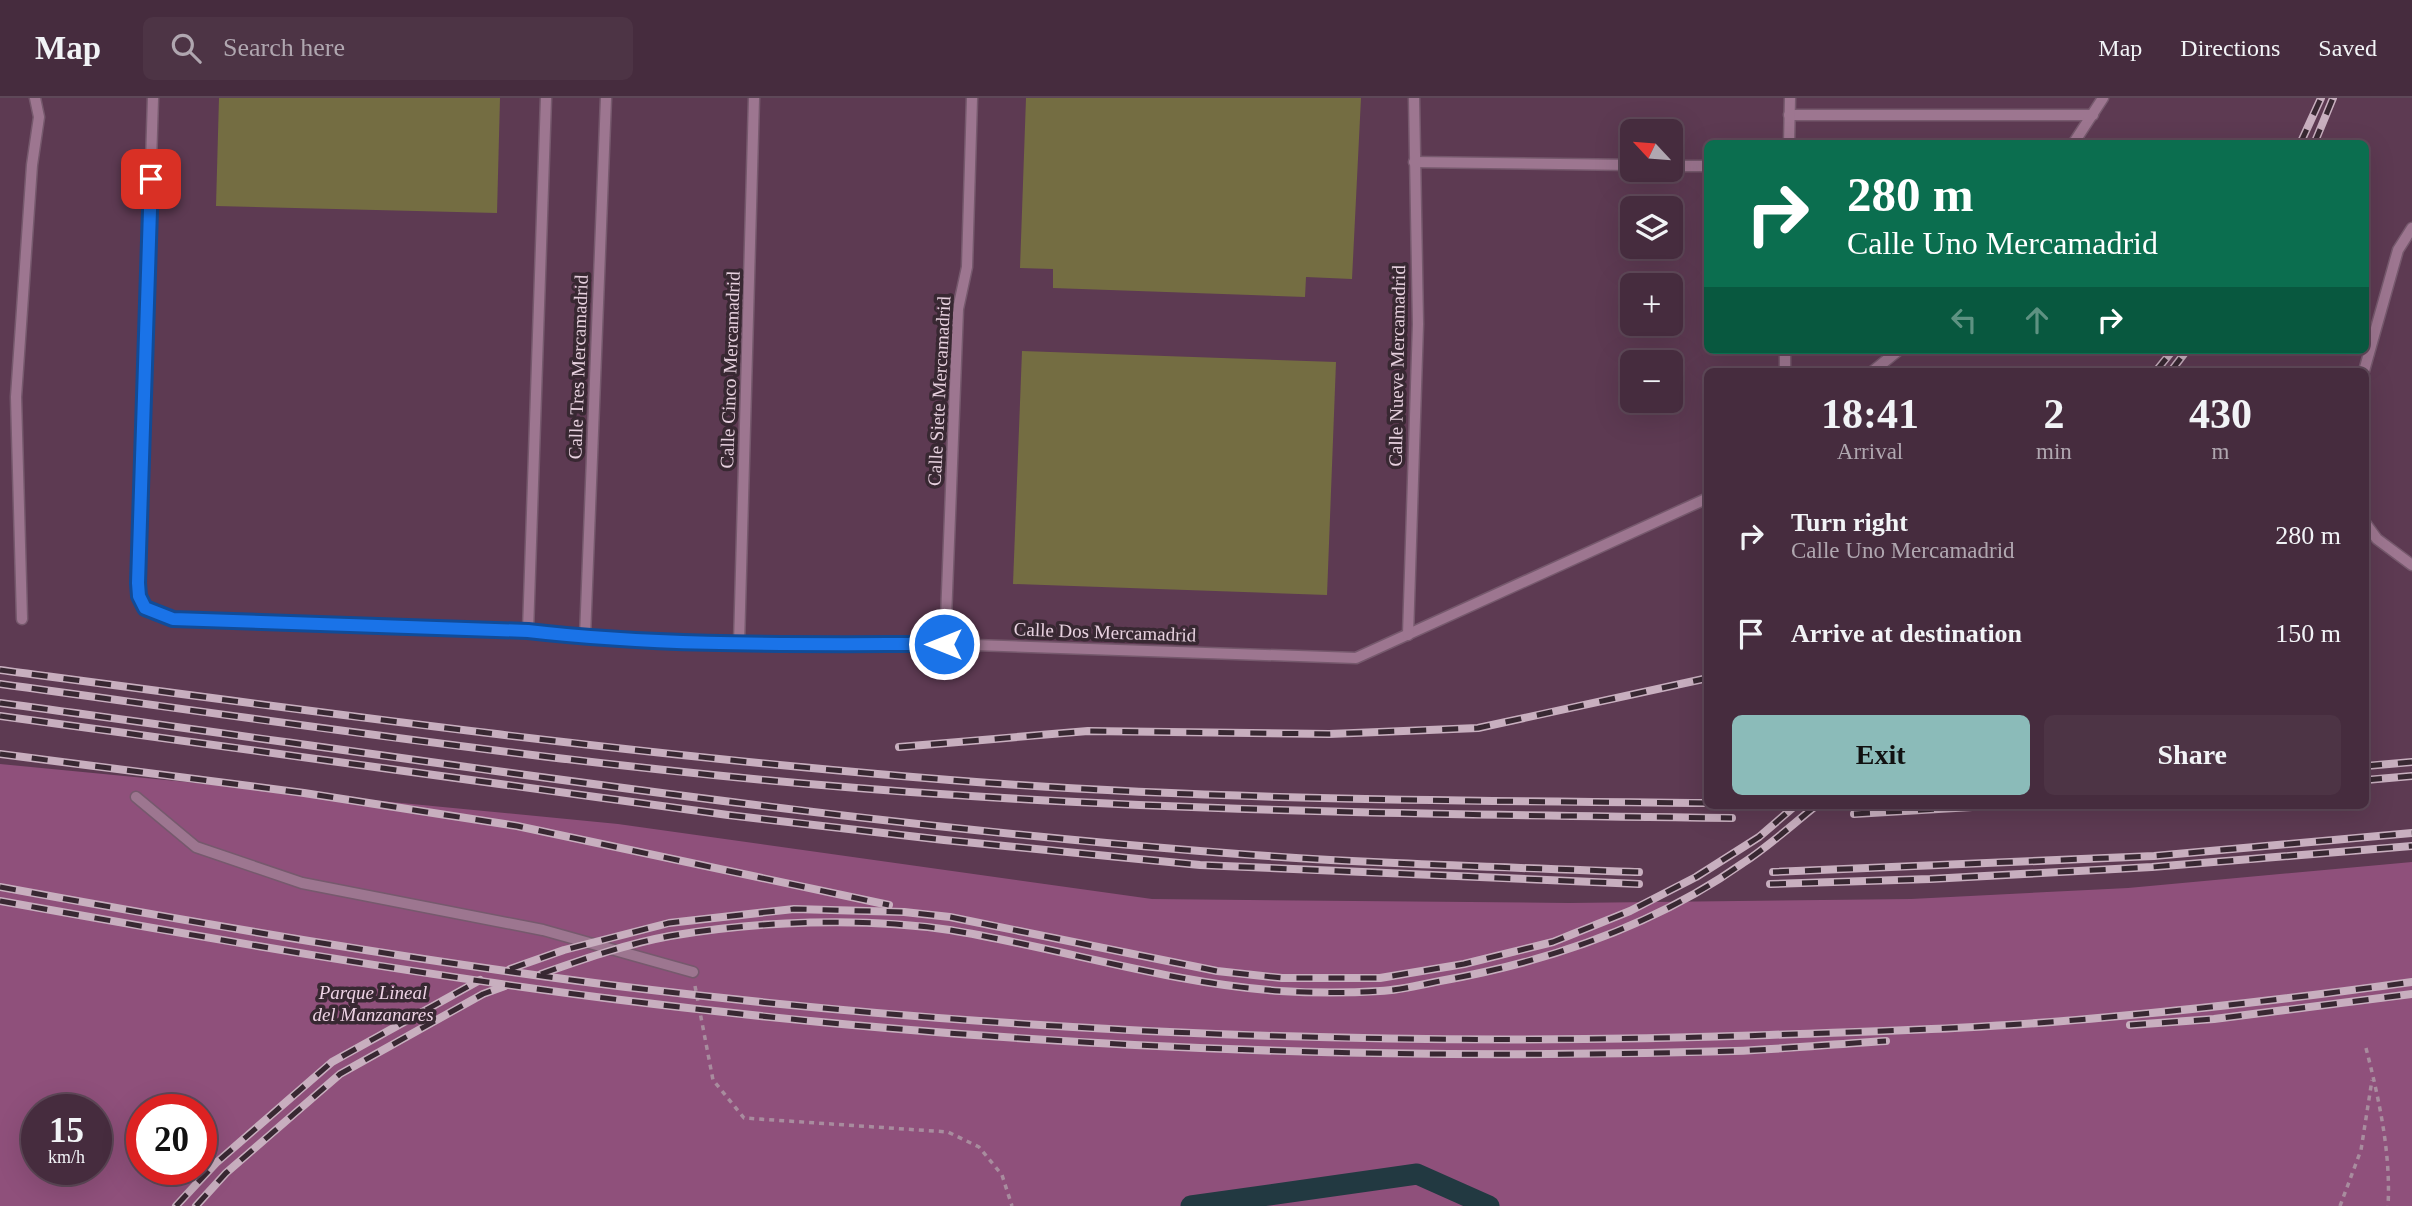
<!DOCTYPE html>
<html lang="en">
<head>
<meta charset="utf-8">
<style>
	:root { --surface:#462c3e; --page:#4d3445; --text:#f1f3f6; --muted:#b0a7b0; --line:#5e4858; --accent:#8bbbb9 }
	body { margin:0; font-family:"Times New Roman",serif; background:var(--page); color:var(--text); height:100vh; display:flex; flex-direction:column; font-size:26px; white-space:nowrap }
	* { box-sizing:border-box; margin:0 }
	p { font-size:23px; color:var(--muted) }
	.icon { flex:none; width:38px; height:38px; fill:none; stroke:currentColor; stroke-width:2; stroke-linecap:round; stroke-linejoin:round }
	.map { position:relative; flex:1; overflow:hidden }
	.panel { position:absolute; left:1704px; top:270px; width:665px; height:441px; display:flex; flex-direction:column; background:var(--surface); border-radius:10px; box-shadow:0 7px 28px #0002,0 0 0 2px var(--line) }
	.panel>* { flex:none }
	.top-card { position:absolute; left:1704px; top:42px; width:665px; height:214px; border-radius:10px; box-shadow:0 7px 28px #0002,0 0 0 2px var(--line); background:#0b6e4f; color:#fff; overflow:hidden }
	.needle { width:46px; rotate:296deg }
	.tools { position:absolute; left:1620px; top:21px; display:grid; gap:14px }
	.tools a { display:grid; place-items:center; width:63px; height:63px; border-radius:10px; background:var(--surface); box-shadow:0 7px 28px #0002,0 0 0 2px var(--line); font-size:35px }
	.speed { position:absolute; left:21px; top:996px; display:flex; gap:14px; font-size:35px; font-weight:700; text-align:center }
	.speed>* { display:grid; place-content:center; width:91px; height:91px; border-radius:50%; background:var(--surface); box-shadow:0 7px 28px #0002,0 0 0 2px var(--line); line-height:1 }
	.speed small { font-size:18px; font-weight:400 }
	.speed .limit { border:10px solid #d22; background:#fff; color:#111 }
	.pin { position:absolute; display:grid; place-items:center; width:60px; height:60px; color:#fff; margin:-30px; border-radius:14px; box-shadow:0 4px 10px #0006 }
	.me { position:absolute; width:77px; margin:-38px; rotate:270deg; stroke-linejoin:round; filter:drop-shadow(0 0 5px #0008) }
	.turn { display:flex; align-items:center; gap:24px; height:147px; padding:0 28px; font-size:32px }
	.turn .icon { width:91px; height:91px; stroke-width:2.5 }
	.turn b { display:block; font-size:49px; line-height:60px }
	.lanes { display:flex; align-items:center; height:66px; padding:0 28px; background:#0003; justify-content:center; gap:35px; direction:ltr }
	.lanes .off { opacity:.35 }
	.eta { display:flex; justify-content:space-evenly; align-items:center; height:119px; text-align:center }
	.eta b { font-size:42px; font-weight:700; line-height:49px }
	.cta { display:flex; gap:14px; margin-top:auto; padding:14px 28px }
	.cta a { flex:1; height:80px; border-radius:10px; background:var(--accent); color:#111; font-size:28px; font-weight:700; line-height:80px; text-align:center }
	.cta a+a { background:var(--page); color:var(--text) }
	ul { padding:0; list-style:none }
	li { display:flex; align-items:center; gap:21px; height:98px; padding:0 28px }
	li div { flex:1 }
	li b { display:block; font-size:26px }
	li em { font-style:normal }
	header { display:flex; align-items:center; gap:42px; box-sizing:border-box; height:98px; padding:0 35px; background:var(--surface); border-bottom:2px solid var(--line) }
	header strong { font-size:33px }
	nav { display:flex; gap:38px; margin-inline-start:auto; font-size:24px }
	.search { width:490px; height:63px; background:var(--page); display:flex; align-items:center; gap:18px; box-sizing:border-box; padding:0 24px; border-radius:10px; color:var(--muted); font-size:26px }
	.map>svg:first-child { display:block }
</style>
</head>
<body>
<header>
<strong>Map</strong>
<div class="search"><svg class="icon" aria-label="search" viewBox="0 0 24 24"><circle cx="10" cy="10" r="6"/><path d="M15 15l6 6"/></svg>Search here</div>
<nav><a>Map</a><a>Directions</a><a>Saved</a></nav>
</header>
<div class="map">
<svg width="2412" height="1108" viewBox="0 0 2412 1108">
	<rect width="100%" height="100%" fill="#5d3a52"/>
	<path fill="#8f507b" fill-rule="evenodd" d="M0 666 618 726 1152 801 1569 805 1911 801 2128 790 2412 764V1108H0ZM37 1012H96V1071H37ZM142 1012H201V1071H142Z"/>
	<g fill="none" stroke-linecap="round" stroke-linejoin="round">
		<path stroke="#223941" stroke-width="21" d="M1191 1108 1417 1076 1489 1108"/>
	</g>
	<g fill="#746d42">
		<path d="M219 0H500L497 115 216 108Z"/>
		<path d="M1026 0H1361L1352 181 1306 179 1305 199 1053 190V171L1020 170Z"/>
		<path d="M1022 253 1336 264 1327 497 1013 486Z"/>
	</g>
	<g fill="none" stroke-linecap="round" stroke-linejoin="round">
		<g stroke="#76596d" stroke-width="13">
			<g id="lane">
				<path d="M153 0 138 485 139 498 145 510 173 521 528 533 585 539 739 546H945L1356 560 1708 400"/>
				<path d="M1789 17H2093"/>
				<path d="M1789 46 1790 0"/>
				<path d="M2073 46 2103 0"/>
				<path d="M1414 64 1633 67"/>
				<path d="M1671 68H1708"/>
				<path d="M1785 273V252"/>
				<path d="M1873 273 1899 252"/>
				<path d="M2364 273 2398 152 2412 130"/>
				<path d="M2366 426 2377 441 2412 467"/>
				<path d="M22 521 16 299 32 67 39 19 35 0"/>
				<path d="M528 533 546 0"/>
				<path d="M1408 537 1418 226 1414 0"/>
				<path d="M585 539 606 0"/>
				<path d="M739 546 754 0"/>
				<path d="M945 546 958 211 967 169 972 0"/>
				<path d="M136 699 196 749 302 785 543 832 693 874"/>
			</g>
		</g>
		<g stroke="#a88c9e" stroke-width="3.5" stroke-dasharray="5 5" stroke-linecap="butt">
			<path d="M695 888 713 982 744 1020 948 1034 979 1049 1002 1077 1012 1108"/>
			<path d="M2366 950C2379 1001 2391 1055 2388 1108"/>
			<path d="M2340 1108 2361 1052 2372 982"/>
		</g>
		<use href="#lane" stroke="#9d7690" stroke-width="10"/>
		<g stroke="#c8afbf" stroke-width="8">
			<g id="rail">
				<path d="M2300 46 2321 0"/>
				<path d="M2314 46 2333 0"/>
				<path d="M2156 273 2173 252"/>
				<path d="M2171 273 2187 252"/>
				<path d="M0 572C316 614 632 657 950 682 1202 702 1455 703 1708 705"/>
				<path d="M0 586C317 629 635 677 955 697 1213 714 1472 717 1732 720"/>
				<path d="M0 605C399 658 798 721 1200 753 1346 765 1492 769 1639 774"/>
				<path d="M0 618 728 717 944 742 1200 767 1639 786"/>
				<path d="M899 649 1088 633 1329 636 1478 630 1708 580"/>
				<path d="M0 656 304 695 517 728 889 807"/>
				<path d="M2366 668 2412 664"/>
				<path d="M2366 682 2412 678"/>
				<path d="M1854 716 2006 707"/>
				<path d="M1773 774 2154 758 2412 735"/>
				<path d="M1770 786 1930 781 2152 769 2412 748"/>
				<path d="M0 789C208 827 416 863 626 889 1005 935 1387 950 1769 937 1882 933 1997 930 2109 919 2210 910 2311 898 2412 884"/>
				<path d="M0 803C206 840 413 876 621 902 989 948 1363 964 1734 953 1784 951 1835 946 1886 943"/>
				<path d="M510 871 564 852 669 825 794 811 904 814 950 819 1217 873 1282 880H1380L1464 866 1553 844 1630 813 1696 779 1759 739 1796 707"/>
				<path d="M541 876C584 861 626 846 670 838 756 823 864 819 950 832 1060 850 1168 885 1280 893 1312 895 1348 895 1380 893 1400 892 1420 887 1440 883 1546 864 1654 828 1743 765 1769 748 1793 726 1817 707"/>
				<path d="M2130 927 2214 921 2412 896"/>
				<path d="M176 1108 216 1065 332 964 480 882"/>
				<path d="M196 1108 226 1075 340 976 483 896 505 888"/>
			</g>
		</g>
		<use href="#rail" stroke="#382832" stroke-width="5" stroke-dasharray="16" stroke-linecap="butt"/>
	</g>
	<g fill="none" stroke-linecap="round" stroke-linejoin="round">
		<g stroke="#114b97" stroke-width="18">
			<path id="route" d="M151 81 138 485 139 498 145 510 173 521 528 533C666 549 806 546 944 546"/>
		</g>
		<use href="#route" stroke="#1a73e8" stroke-width="12"/>
	</g>
	<g text-anchor="middle" dominant-baseline="central" stroke-width="7" stroke-linejoin="round" paint-order="stroke">
		<g font-size="19" fill="#e7d1df" stroke="#382832">
			<text transform="translate(1397 268) rotate(-89)">Calle Nueve Mercamadrid</text>
			<text transform="translate(578 269) rotate(-88)">Calle Tres Mercamadrid</text>
			<text transform="translate(730 272) rotate(-88)">Calle Cinco Mercamadrid</text>
			<text transform="translate(939 293) rotate(-87)">Calle Siete Mercamadrid</text>
			<text transform="translate(1105 534) rotate(2)">Calle Dos Mercamadrid</text>
		</g>
		<g font-size="19" font-style="italic" fill="#eed3e5" stroke="#382832">
			<text x="373" y="894">Parque Lineal<tspan x="373" dy="22">del Manzanares</tspan></text>
		</g>
	</g>
</svg>
<div class="tools">
<a><svg class="needle" viewBox="-14 -14 28 28"><path d="M0-13l5 13h-10z" fill="#e53935"/><path d="M0 13l5-13h-10z" fill="#b0a7b0"/></svg></a>
<a><svg class="icon" aria-label="layers" viewBox="0 0 24 24"><path d="M12 4l9 5-9 5-9-5zM3 14l9 5 9-5"/></svg></a>
<a>+</a>
<a>−</a>
</div>
<div class="speed"><div>15<small>km/h</small></div><div class="limit">20</div></div>
<div class="pin" style="left:151px;top:81px;background:#d93025"><svg class="icon" aria-label="arrive" viewBox="0 0 24 24"><path d="M6 21V4h12l-3 4 3 4H6"/></svg></div>
<svg class="me" style="left:944px;top:546px" viewBox="-20 -20 40 40"><circle r="17" fill="#1a73e8" stroke="#fff" stroke-width="3"/><path d="M0-11L8 9 0 5-8 9z" fill="#fff"/></svg>
<div class="top-card">
<div class="turn"><svg class="icon" aria-label="right" viewBox="0 0 24 24"><path d="M7 20v-9h11M14 6l5 5-5 5"/></svg><div><b>280 m</b>Calle Uno Mercamadrid</div></div>
<div class="lanes"><svg class="icon off" aria-label="left" viewBox="0 0 24 24"><path d="M17 20v-9H6M10 6l-5 5 5 5"/></svg><svg class="icon off" aria-label="ahead" viewBox="0 0 24 24"><path d="M12 20V5M6 11l6-6 6 6"/></svg><svg class="icon" aria-label="right" viewBox="0 0 24 24"><path d="M7 20v-9h11M14 6l5 5-5 5"/></svg></div>
</div>
<section class="panel">
<div class="eta">
<div><b>18:41</b><p>Arrival</p></div>
<div><b>2</b><p>min</p></div>
<div><b>430</b><p>m</p></div>
</div>
<ul>
<li><svg class="icon" aria-label="right" viewBox="0 0 24 24"><path d="M7 20v-9h11M14 6l5 5-5 5"/></svg><div><b>Turn right</b><p>Calle Uno Mercamadrid</p></div><em>280 m</em></li>
<li><svg class="icon" aria-label="arrive" viewBox="0 0 24 24"><path d="M6 21V4h12l-3 4 3 4H6"/></svg><div><b>Arrive at destination</b></div><em>150 m</em></li>
</ul>
<div class="cta"><a>Exit</a><a>Share</a></div>
</section>
</div>
</body>
</html>
